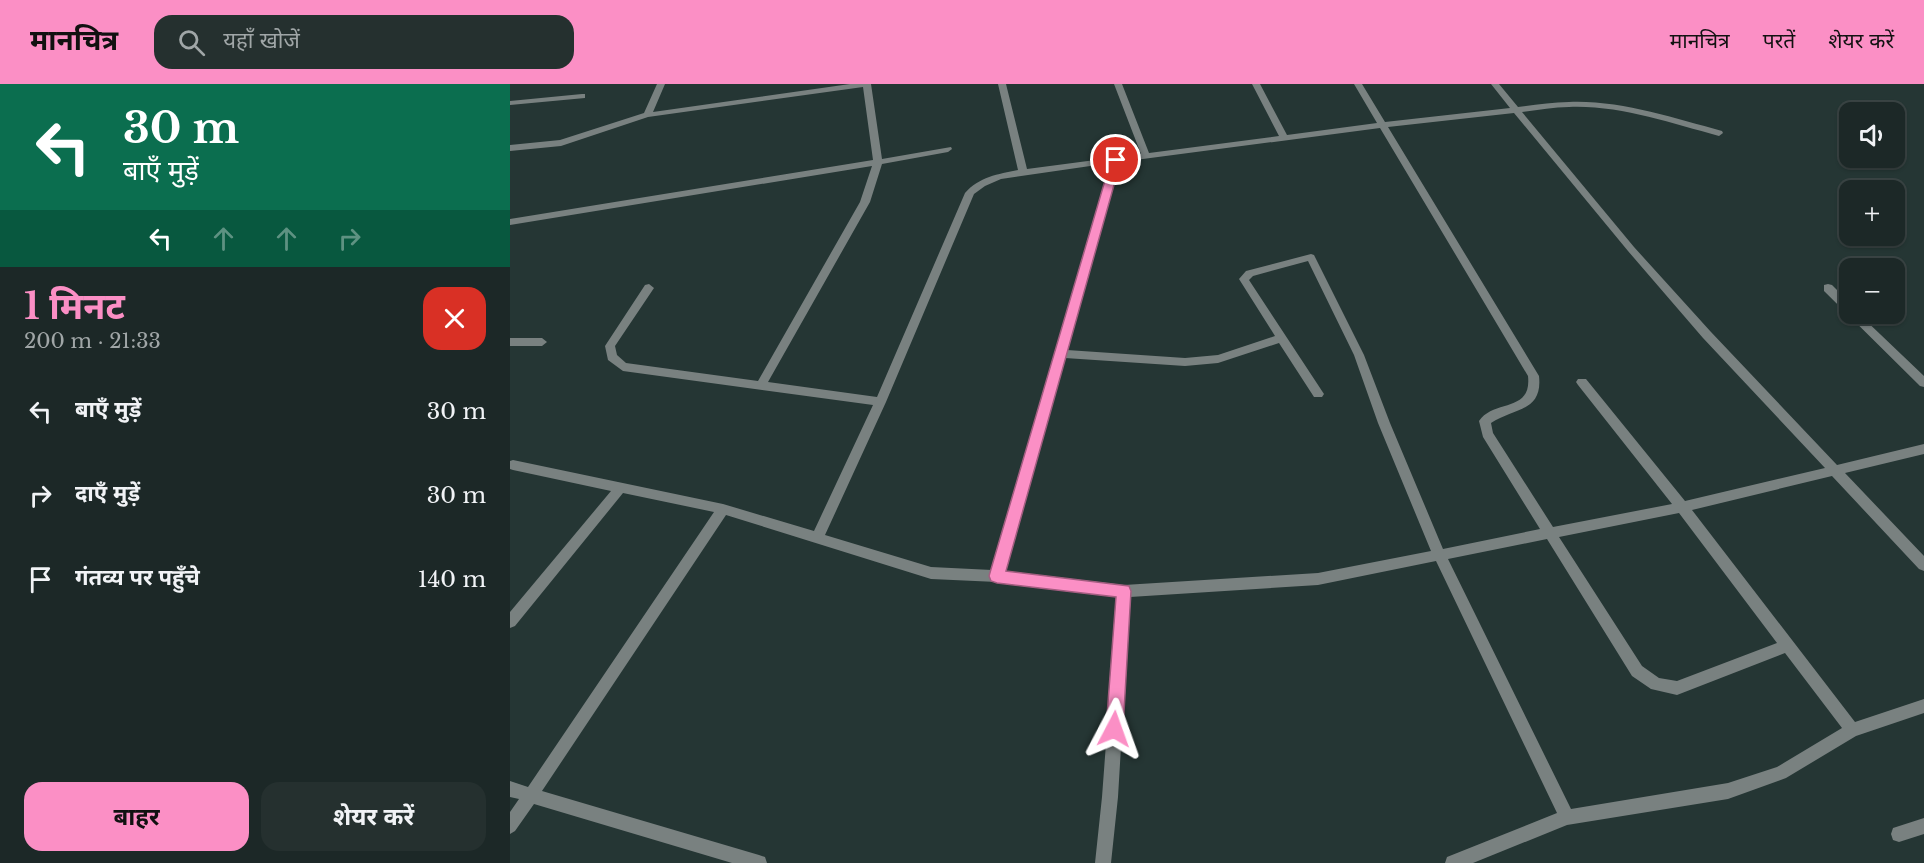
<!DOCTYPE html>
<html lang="hi">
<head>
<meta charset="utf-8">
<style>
	:root { --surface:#1c2827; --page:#25302f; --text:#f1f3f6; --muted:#a0a6a7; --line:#3a4444; --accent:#fb8fc5 }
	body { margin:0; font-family:"Libre Baskerville","Noto Sans Devanagari",serif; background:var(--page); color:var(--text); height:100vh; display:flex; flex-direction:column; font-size:22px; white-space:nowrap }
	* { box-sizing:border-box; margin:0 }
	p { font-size:20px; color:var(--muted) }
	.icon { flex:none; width:33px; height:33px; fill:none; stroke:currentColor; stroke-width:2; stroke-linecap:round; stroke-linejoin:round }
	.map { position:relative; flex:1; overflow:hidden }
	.side { display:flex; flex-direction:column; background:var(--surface); width:510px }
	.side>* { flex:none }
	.top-card { background:#0b6e4f; color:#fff; overflow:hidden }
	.controls { position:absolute; left:1329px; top:18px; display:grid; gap:12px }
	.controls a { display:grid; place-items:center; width:66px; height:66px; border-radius:12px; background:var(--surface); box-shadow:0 2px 4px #0004,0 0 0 2px var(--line); font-size:30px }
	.pin { position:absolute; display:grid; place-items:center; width:51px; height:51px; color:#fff; margin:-26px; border:3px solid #fff; border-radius:50%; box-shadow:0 2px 6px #0007 }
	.me { position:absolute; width:66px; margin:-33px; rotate:4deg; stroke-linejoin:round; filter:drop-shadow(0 0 4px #0008) }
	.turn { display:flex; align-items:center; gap:21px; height:126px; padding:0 24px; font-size:27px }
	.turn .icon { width:78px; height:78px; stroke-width:2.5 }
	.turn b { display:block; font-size:42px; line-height:51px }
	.lanes { display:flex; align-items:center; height:57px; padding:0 24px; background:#0003; justify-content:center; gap:30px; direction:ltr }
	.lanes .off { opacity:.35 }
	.round { display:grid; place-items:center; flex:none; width:63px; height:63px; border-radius:18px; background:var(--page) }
	.summary { display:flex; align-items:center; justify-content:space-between; height:102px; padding:0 24px }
	h1 { font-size:36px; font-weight:700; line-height:45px; color:var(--accent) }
	.cta { display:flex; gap:12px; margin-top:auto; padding:12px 24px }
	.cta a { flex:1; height:69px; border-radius:18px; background:var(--accent); color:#111; font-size:24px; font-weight:700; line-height:69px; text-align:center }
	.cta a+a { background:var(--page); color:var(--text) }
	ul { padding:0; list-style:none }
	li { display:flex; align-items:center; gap:18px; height:84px; padding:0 24px }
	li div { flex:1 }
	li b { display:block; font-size:22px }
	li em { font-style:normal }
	header { display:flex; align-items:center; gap:36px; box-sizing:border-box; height:84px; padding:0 30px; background:var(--accent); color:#111 }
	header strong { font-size:28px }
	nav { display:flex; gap:33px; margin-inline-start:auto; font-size:21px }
	.search { width:420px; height:54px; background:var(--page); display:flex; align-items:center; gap:15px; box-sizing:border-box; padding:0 21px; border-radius:18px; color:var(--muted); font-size:22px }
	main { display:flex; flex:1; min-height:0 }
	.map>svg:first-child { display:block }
</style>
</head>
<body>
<header>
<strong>मानचित्र</strong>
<div class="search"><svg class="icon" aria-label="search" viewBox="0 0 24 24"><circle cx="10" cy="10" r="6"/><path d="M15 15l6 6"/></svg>यहाँ खोजें</div>
<nav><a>मानचित्र</a><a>परतें</a><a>शेयर करें</a></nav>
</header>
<main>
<section class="side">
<div class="top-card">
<div class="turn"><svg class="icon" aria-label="left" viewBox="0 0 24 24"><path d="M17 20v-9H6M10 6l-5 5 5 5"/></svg><div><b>30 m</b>बाएँ मुड़ें</div></div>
<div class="lanes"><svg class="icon" aria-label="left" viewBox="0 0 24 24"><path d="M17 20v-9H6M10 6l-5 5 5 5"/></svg><svg class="icon off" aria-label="ahead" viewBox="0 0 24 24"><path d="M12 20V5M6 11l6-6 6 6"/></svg><svg class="icon off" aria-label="ahead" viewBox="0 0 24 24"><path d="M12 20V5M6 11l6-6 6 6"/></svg><svg class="icon off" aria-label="right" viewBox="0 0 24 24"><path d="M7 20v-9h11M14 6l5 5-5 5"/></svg></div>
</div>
<div class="summary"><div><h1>1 मिनट</h1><p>200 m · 21:33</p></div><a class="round" style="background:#d93025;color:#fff"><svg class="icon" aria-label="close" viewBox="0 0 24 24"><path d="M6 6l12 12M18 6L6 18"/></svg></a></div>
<ul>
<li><svg class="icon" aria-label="left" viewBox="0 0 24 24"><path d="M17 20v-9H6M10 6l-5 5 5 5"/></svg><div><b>बाएँ मुड़ें</b></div><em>30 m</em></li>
<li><svg class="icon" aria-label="right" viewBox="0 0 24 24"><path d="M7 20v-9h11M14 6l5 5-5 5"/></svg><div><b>दाएँ मुड़ें</b></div><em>30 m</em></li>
<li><svg class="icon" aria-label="arrive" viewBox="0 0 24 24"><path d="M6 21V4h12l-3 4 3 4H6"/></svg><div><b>गंतव्य पर पहुँचे</b></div><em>140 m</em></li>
</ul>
<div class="cta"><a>बाहर</a><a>शेयर करें</a></div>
</section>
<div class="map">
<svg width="1414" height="779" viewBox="0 0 1414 779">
	<rect width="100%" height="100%" fill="#253634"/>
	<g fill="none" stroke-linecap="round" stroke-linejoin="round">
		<path fill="#798180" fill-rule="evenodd" d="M0 254H32L37 258 32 262H0Z"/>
		<g fill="#798180" fill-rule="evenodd">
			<path d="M147 0H155L143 28 340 0H361L372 75 441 63 442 65 438 68 372 80 360 118 258 298 367 313 455 109C469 93 488 90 508 86L488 0H496L517 85 631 70 604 0H612L639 69 769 52 742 0H750L777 51 867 39 844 0H852L875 38 1000 24 981 0H989L1008 23C1025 21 1042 18 1059 18 1111 16 1163 34 1212 47L1213 49 1209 52C1160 39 1110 21 1059 23 1043 23 1028 26 1012 28L1124 163 1201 248 1327 381 1414 360V370L1335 389 1414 472V487L1409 485 1322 392 1182 426 1345 638 1414 615V629L1346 652 1276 694 1218 715 1057 741 963 779H935L937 773 1047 729 926 477 808 501 620 513 608 713 601 779H585L592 713 607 512 487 498 421 495 216 431 32 707 249 771 255 773 257 779H222L24 720 5 747 0 750V728L9 715 0 713V697L18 703 204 428 113 409 5 542 0 544V528L101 407 3 386 0 385V377L3 376 213 420 304 447 363 321 113 287 98 276 95 262 135 201 139 200 144 204 105 262 107 271 116 279 248 297 350 118 362 82 0 141V135L363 76 353 3 138 33 51 62 0 67V61L50 56 134 29ZM1004 29 1118 167 1193 254 1315 384 1175 417 1076 295H1068L1066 298 1068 301 1162 420 1043 443 983 349 981 339C1004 324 1033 328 1029 292L878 43ZM870 44 1018 292C1022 329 984 315 969 337L973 353 1030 445 933 465 880 339 854 271 804 171 801 170 736 187 729 195 765 252 708 271 675 274 557 266 610 78ZM601 79 482 486 421 483 315 451 376 318 464 110 475 102 491 95ZM798 177 844 271 868 339 921 467 808 489 614 501 495 487 555 274 675 282 708 279 769 259 804 313H812L814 310 812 307 739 196 743 192ZM1169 429 1267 559 1167 597 1149 594 1132 582 1049 453ZM1037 455 1122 592 1141 605 1167 611 1275 569 1332 644 1267 683 1218 699 1061 725 938 475Z"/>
			<path d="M72 10H75V14L0 21V17Z"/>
			<path d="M1318 200 1322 201 1340 219V230H1349L1414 292V303L1410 302 1314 207V201Z"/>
			<path d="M1414 734V750L1389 758 1383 756 1381 750 1383 744Z"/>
		</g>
	</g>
	<path fill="#fb8fc5" stroke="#a35d80" stroke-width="1.5" d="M606 73 611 76 496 487 619 502 621 507 613 645 610 650 604 653 599 650 596 645 606 513 487 499 481 497 479 492 601 76Z"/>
</svg>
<div class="controls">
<a><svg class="icon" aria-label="sound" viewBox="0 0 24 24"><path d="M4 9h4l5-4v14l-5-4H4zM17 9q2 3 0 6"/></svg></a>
<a>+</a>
<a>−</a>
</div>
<div class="pin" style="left:606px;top:76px;background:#d93025"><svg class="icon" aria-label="arrive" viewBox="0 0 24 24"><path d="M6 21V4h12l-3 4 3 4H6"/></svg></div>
<svg class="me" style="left:604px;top:645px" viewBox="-20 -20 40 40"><path d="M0-17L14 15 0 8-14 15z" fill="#fb8fc5" stroke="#fff" stroke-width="4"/></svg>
</div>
</main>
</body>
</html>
